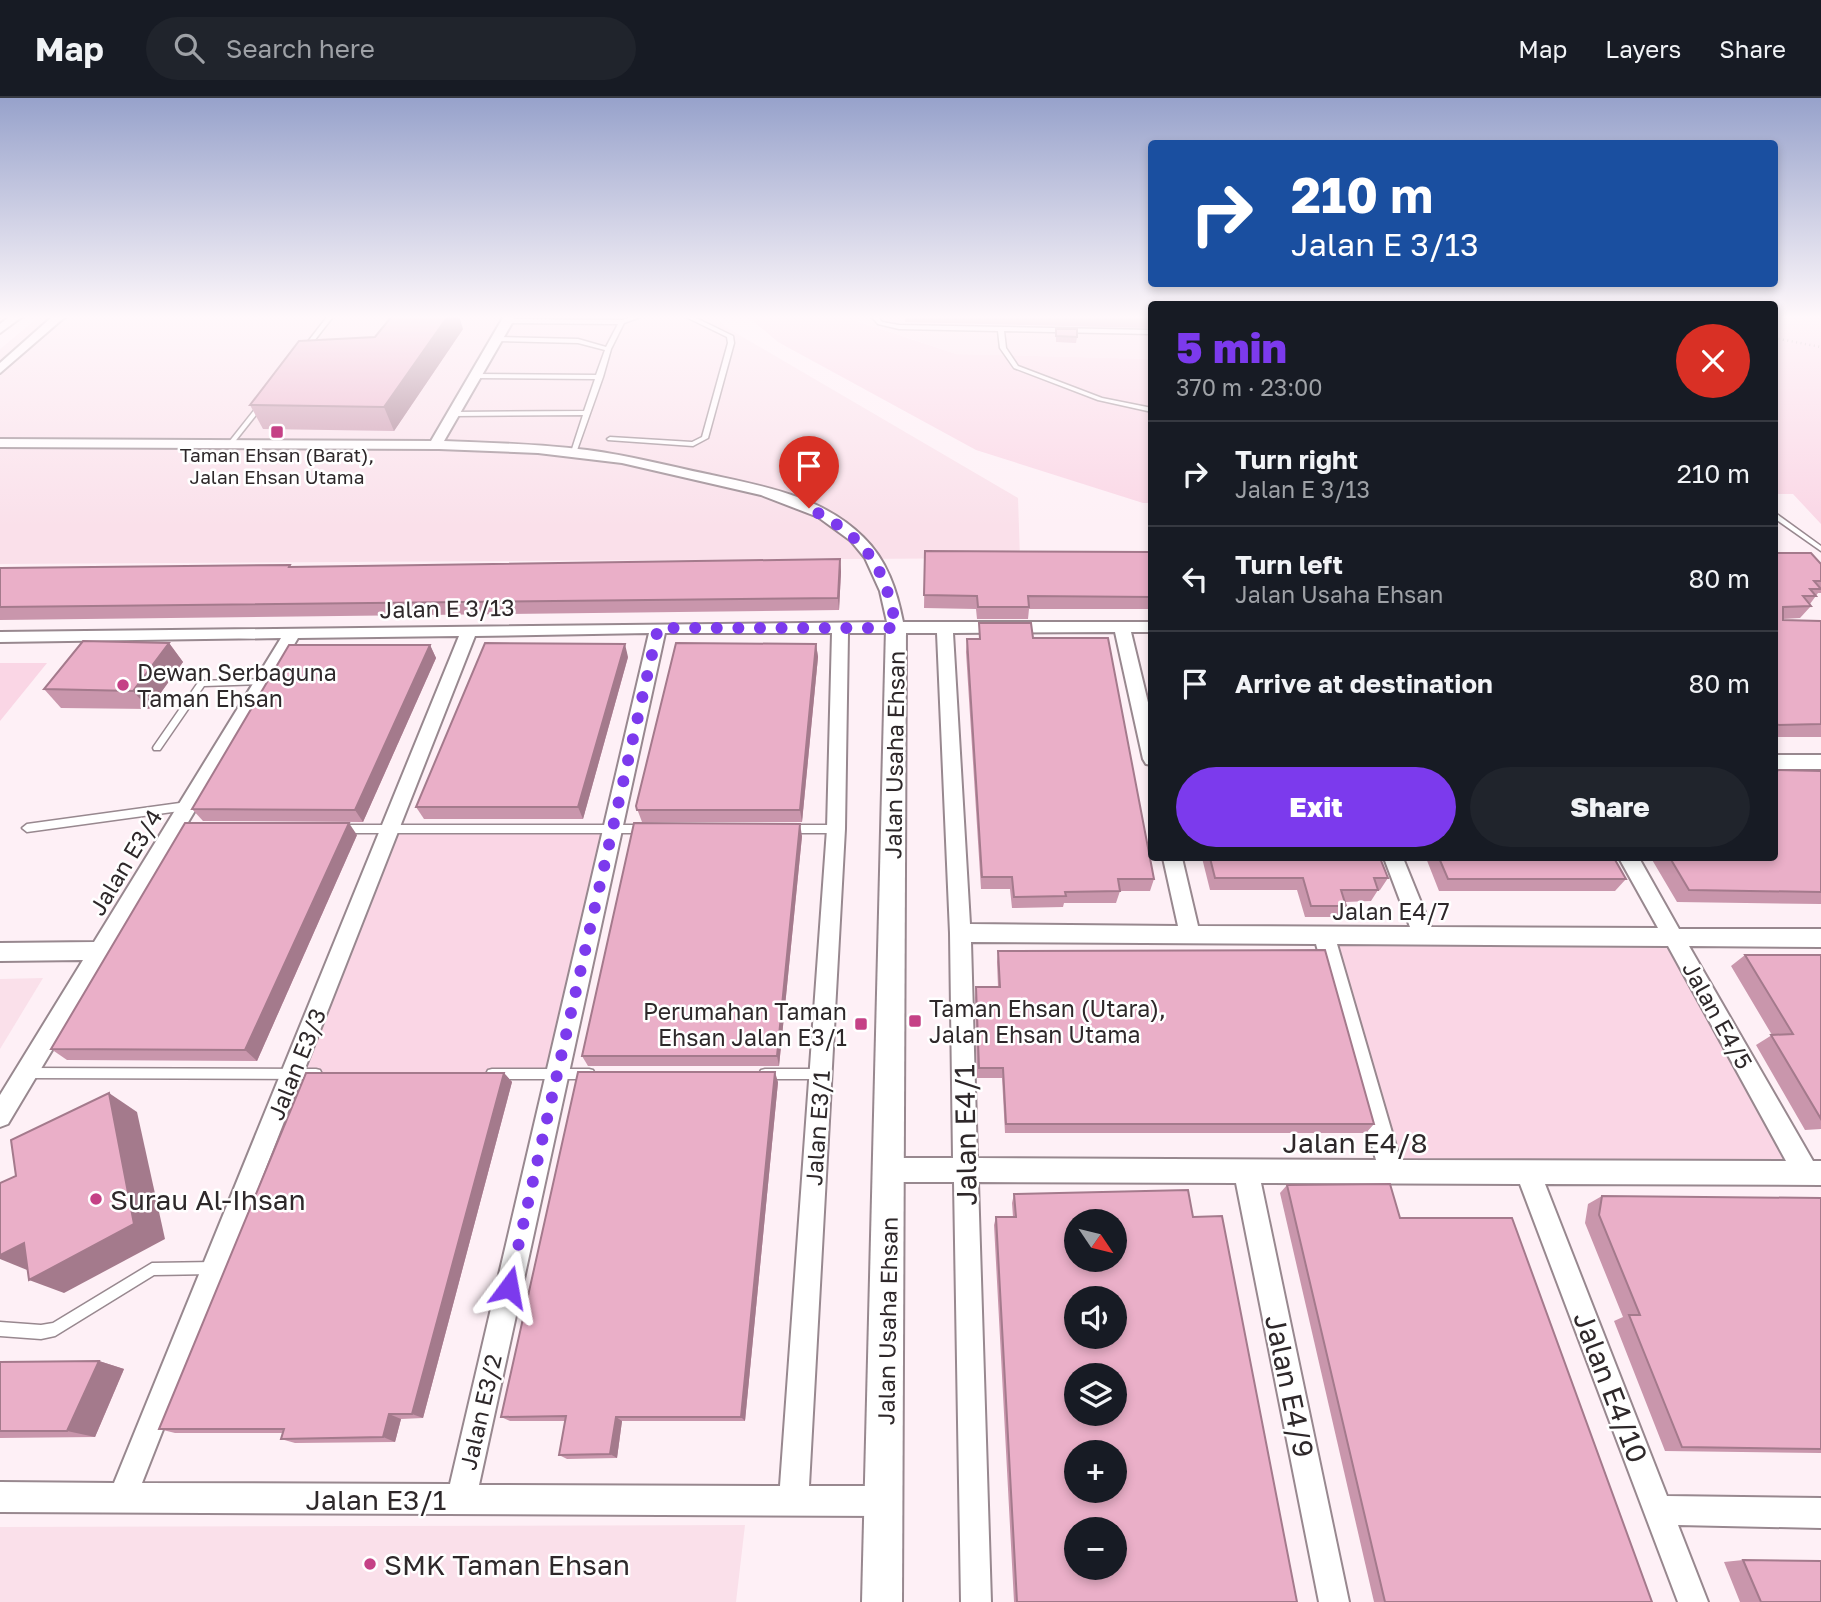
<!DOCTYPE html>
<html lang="en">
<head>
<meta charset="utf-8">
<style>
	:root { --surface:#171b24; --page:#20242c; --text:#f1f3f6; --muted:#9ea1a6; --line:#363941; --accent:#7c3aed }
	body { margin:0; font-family:"Golos Text",sans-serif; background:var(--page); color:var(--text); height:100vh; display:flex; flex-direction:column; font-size:26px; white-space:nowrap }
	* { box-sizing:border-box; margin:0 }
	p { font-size:23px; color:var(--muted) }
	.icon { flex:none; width:38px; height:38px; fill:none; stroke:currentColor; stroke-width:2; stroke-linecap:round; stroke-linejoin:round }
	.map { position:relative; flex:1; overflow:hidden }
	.panel { position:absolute; left:1148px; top:203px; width:630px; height:560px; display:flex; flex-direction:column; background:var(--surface); border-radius:7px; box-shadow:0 4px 10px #0003 }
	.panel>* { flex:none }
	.top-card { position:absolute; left:1148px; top:42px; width:630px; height:147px; border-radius:7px; box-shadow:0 4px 10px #0003; background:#1a4fa0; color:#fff; overflow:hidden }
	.needle { width:46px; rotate:125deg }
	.buttons { position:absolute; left:1064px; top:1111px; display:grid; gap:14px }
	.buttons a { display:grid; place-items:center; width:63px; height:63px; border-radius:50%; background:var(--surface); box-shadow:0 4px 10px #0003; font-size:35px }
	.pin { position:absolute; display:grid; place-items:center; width:60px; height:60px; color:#fff; margin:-72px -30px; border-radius:50% 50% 50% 0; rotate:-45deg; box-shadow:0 0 7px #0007 }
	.pin .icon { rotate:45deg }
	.me { position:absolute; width:77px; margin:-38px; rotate:13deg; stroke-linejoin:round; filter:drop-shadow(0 0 5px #0008) }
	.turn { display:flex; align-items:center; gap:24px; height:147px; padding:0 28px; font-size:32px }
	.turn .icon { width:91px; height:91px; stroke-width:2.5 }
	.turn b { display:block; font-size:49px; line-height:60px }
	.round { display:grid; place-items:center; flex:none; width:74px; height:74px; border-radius:37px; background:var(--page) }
	.summary { display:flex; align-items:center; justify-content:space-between; height:119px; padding:0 28px }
	h1 { font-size:42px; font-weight:800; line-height:52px; color:var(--accent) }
	.button { display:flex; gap:14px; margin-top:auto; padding:14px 28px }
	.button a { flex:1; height:80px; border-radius:42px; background:var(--accent); color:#fff; font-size:28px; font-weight:800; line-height:80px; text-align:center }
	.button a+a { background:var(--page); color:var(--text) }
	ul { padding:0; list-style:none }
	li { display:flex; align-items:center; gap:21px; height:105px; padding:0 28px; border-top:2px solid var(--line) }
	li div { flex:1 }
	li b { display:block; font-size:26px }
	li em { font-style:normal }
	header { display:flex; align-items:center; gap:42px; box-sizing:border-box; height:98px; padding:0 35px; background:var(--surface); border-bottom:2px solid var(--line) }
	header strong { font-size:33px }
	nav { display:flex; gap:38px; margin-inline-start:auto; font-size:24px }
	.search { width:490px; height:63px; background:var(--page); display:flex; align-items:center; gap:18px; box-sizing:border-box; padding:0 24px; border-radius:38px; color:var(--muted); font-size:26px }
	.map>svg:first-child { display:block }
</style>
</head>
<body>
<header>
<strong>Map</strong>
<div class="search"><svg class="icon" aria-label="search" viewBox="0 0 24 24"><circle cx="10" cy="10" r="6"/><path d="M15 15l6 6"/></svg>Search here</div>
<nav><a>Map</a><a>Layers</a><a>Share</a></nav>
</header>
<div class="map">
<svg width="1821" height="1504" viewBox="0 0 1821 1504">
	<rect width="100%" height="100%" fill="#fef0f6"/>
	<g fill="#fae0ea">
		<path d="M40 218H716L724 228 1018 400 1020 460 0 466V251Z"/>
		<path d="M857 218H1151V261L956 256 856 222Z"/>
		<path d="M43 880 0 951V881Z"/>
		<path d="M745 1427 736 1504H0V1429Z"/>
	</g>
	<g fill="#fad6e5">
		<path d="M747 218H857V223L956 256 1151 261V405H1143L976 352 778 244Z"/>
		<path d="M1775 218H1821V426L1793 396H1775Z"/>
		<path d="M0 565H47L0 623Z"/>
		<path d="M390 731H612L557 976H291Z"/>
		<path d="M1324 837 1674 839 1806 1075 1391 1073Z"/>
	</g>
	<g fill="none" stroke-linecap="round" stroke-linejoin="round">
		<g stroke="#98888f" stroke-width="3">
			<g id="service">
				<path d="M634 218H643L624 225 611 251 603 279 576 355 571 354 583 317 454 318 451 316 454 314 584 313 595 281 477 280 474 278 477 276 596 277 605 252 578 245 498 243 495 241 498 239 578 241 606 249 618 226 507 225 504 223 507 221 622 222Z"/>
				<path d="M684 218H692L733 238 734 245 708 340 693 348 608 342 607 341 610 339 692 344 702 339 728 245 727 239Z"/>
				<path d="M871 218H877L882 224 899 227 1152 232V236L1004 233 1006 250 1018 268 1102 300 1152 310V314L1098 302 1014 270 1000 250 998 233 899 231 878 226Z"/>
				<path d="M327 219 332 220 307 252H303V250Z"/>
				<path d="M259 306 264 307 233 346H229V344Z"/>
				<path d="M1774 414 1821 448V453L1774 420Z"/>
				<path d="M262 581 266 584 265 586 204 588 160 652H154L153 650 154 648 199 583Z"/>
				<path d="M187 704 192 708 187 712 27 734 22 730 27 726Z"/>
				<path d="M342 727H646L651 731 646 735H342L337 731Z"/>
				<path d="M790 727H836L841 731 836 735H790L785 731Z"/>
				<path d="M27 970 316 971 320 972 322 976 320 980 316 981 27 980 23 979 21 975 23 971Z"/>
				<path d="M492 971H589L593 972 595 976 593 980 589 981H492L488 980 486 976 488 972Z"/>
				<path d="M765 971H820L824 972 826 976 824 980 820 981H765L761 980 759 976 761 972Z"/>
				<path d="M214 1164 219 1165 220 1170 219 1175 214 1176 154 1177 55 1238 41 1241 0 1238V1224L41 1227 53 1225 152 1165Z"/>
			</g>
		</g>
		<g stroke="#98888f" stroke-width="4">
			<g id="minor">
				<path d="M10 218H23L0 235V226Z"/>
				<path d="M53 218H66L0 275V265Z"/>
				<path d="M504 218H516L444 343C492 345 540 346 587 352 628 357 668 368 707 376 762 388 822 398 863 439 887 462 897 493 903 524H1152V534H1131L1152 621V667L1146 666 1143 661 1115 534 953 535 970 826 1178 828 1163 760H1182L1198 828 1410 829 1384 760H1403L1431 829 1658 830 1619 760H1639L1679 831H1821V849L1689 848 1813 1063H1821V1087L1545 1086 1667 1398 1821 1400V1430L1678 1427 1708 1504H1678L1520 1086 1261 1085 1349 1504H1319L1236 1085 978 1084 991 1504H961L954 1084H889L880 1080 877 1072 880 1064 889 1060H953L950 835 937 535H848L845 731 809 1388H884L894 1393 899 1403 894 1413 884 1418 0 1414V1384L114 1385 459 538 298 540 8 1026 0 1029V997L83 862 0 863V845L94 844 281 540 0 544V534L887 524 880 493 865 460 851 443 818 419 761 397 622 365 538 355 439 351 0 349V341L431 343ZM649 535 450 1386 142 1385 475 538ZM665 535H832L827 731 780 1388 479 1387ZM971 844 1316 846 1376 1062 977 1060ZM1337 846 1668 848 1786 1063 1400 1062Z"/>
				<rect x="1774" y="657" width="47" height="14"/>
			</g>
		</g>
		<g stroke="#98888f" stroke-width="4">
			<path id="tertiary" d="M896 523 903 525 906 530 902 1504H862L886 530 889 525Z"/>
		</g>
		<path stroke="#b6aaaf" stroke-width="2.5" stroke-dasharray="1 3.5" stroke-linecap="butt" d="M1774 240 1821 249"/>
		<use href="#service" fill="#fff" fill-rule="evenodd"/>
		<use href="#minor" fill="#fff" fill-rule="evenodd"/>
		<use href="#tertiary" fill="#fff" fill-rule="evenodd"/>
	</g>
	<g fill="#c996ac">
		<path d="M905 218H1152V230L905 224Z"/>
		<path d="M463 231 394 333 263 331 250 307 375 239Z"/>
		<path d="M1056 231 1077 239 1076 245 1056 244Z"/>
		<path d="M925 453 1152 454V511H1029L1028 521H977L976 511 924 510Z"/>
		<path d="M1774 455 1821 466V495H1818L1810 506 1811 508 1800 520 1783 521V522L1821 523V639H1774Z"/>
		<path d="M840 461 841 474 839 512 0 522V470L291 469Z"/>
		<path d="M979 525 1033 540 1154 781 1150 793H1120L1116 805H1064L1063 809 1012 810 1010 791H981L966 554 967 541H979Z"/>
		<path d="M169 545 183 564 149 611 61 610 44 591Z"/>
		<path d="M816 546 818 559 802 724H642L636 708Z"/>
		<path d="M430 547 436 560 363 724 203 723 192 711Z"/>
		<path d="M628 559 583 721H424L416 709Z"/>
		<path d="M1821 673V806L1677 804 1651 760H1774Z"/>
		<path d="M357 737 257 963 67 962 51 951Z"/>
		<path d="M802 738 779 968H588L582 958Z"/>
		<path d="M1202 760H1380L1388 780 1380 792H1378L1371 803 1345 804 1346 808 1339 819H1305L1297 792H1210Z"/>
		<path d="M1426 760H1614L1626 781 1615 793H1439Z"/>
		<path d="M998 853 1374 1026 1366 1035H1005L1002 980H977L975 900 976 889H998L997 864Z"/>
		<path d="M1745 857H1821V1031L1805 1032 1756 947 1772 937 1731 868Z"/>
		<path d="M504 975 512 984 423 1320 401 1321 395 1344 295 1345 281 1341 283 1335H175L159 1331Z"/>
		<path d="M778 984 745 1323H622L617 1360 567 1361 559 1357 565 1323H510L501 1319Z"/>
		<path d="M1287 1087 1400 1120 1652 1504H1374L1280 1095Z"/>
		<path d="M1014 1096 1193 1119 1297 1504H1014L994 1127 996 1119H1013L1012 1105Z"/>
		<path d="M1602 1098 1821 1100V1355L1665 1353 1614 1223 1623 1219 1585 1125 1588 1106Z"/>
		<path d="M99 1263 124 1271 95 1339 0 1340V1264Z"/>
		<path d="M1743 1462 1821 1504H1740L1724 1464Z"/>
	</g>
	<g fill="#a47a8c">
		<path d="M448 218H459L463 231 394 333 384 309Z"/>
		<path d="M840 461 841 474 839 512 838 500Z"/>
		<path d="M169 545 183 564 149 611 133 593Z"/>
		<path d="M625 546 628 559 583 721 578 709Z"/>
		<path d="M816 546 818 559 802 724 800 712Z"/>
		<path d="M430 547 436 560 363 724 355 712Z"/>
		<path d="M349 725 357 737 257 963 245 952Z"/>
		<path d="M800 726 802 738 779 968 777 958Z"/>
		<path d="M775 974 778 984 745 1323 741 1319Z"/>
		<path d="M504 975 512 984 423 1320 412 1316Z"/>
		<path d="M109 995 137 1014 165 1141 64 1195 29 1182Z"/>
		<path d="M24 1145 32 1174 0 1161V1157Z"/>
		<path d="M99 1263 124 1271 95 1339 67 1333Z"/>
		<path d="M389 1316 401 1321 395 1344 383 1339Z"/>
		<path d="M616 1319 622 1323 617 1360 610 1356Z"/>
	</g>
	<g fill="#eaafc8" stroke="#a47a8c" stroke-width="2" fill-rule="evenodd">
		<path d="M392 218H448L384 309 250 307 299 243 375 239Z"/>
		<path d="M1056 231H1077V239L1056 238Z"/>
		<path d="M925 453 1152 454V499L1028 498 1029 509H978L977 498 924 497Z"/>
		<path d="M1774 455H1811L1821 466V483H1814L1821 491H1810L1816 498H1803L1811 508 1783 509V522L1821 523V626L1774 627Z"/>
		<path d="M840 461 838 500 0 509V470L290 467 289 469Z"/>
		<path d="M979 525H1031L1033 540H1108L1154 781H1118L1120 793 1065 794 1066 798 1014 799 1012 779H982L967 541H980Z"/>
		<path d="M83 543 169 545 133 593 44 591Z"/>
		<path d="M485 545 625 546 578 709H416Z"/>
		<path d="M676 545 816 546 800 712H637L636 708Z"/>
		<path d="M289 547H430L355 712 192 711Z"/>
		<path d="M1774 672 1821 673V794L1689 792 1670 760H1774Z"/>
		<path d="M185 725H349L245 952 51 951Z"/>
		<path d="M634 725 800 726 777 958H582Z"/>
		<path d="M1210 760H1380L1388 780H1374L1378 792H1341L1346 808H1311L1303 780H1215Z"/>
		<path d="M1439 760H1614L1626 781H1448Z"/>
		<path d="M1325 852 1374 1026H1006L1003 970H979L976 889H1000L998 853Z"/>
		<path d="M1745 857H1821V1021L1771 937 1793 936Z"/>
		<path d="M578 974H775L741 1319H616L610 1356 559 1357 566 1318 501 1319Z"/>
		<path d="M306 975H504L412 1316H389L383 1339 281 1341 284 1331H159Z"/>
		<path d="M109 995 134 1126 29 1182 24 1145 0 1157V1085L16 1078 11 1042Z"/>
		<path d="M1390 1086 1400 1120H1512L1652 1504H1385L1287 1087Z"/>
		<path d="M1188 1092 1193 1119 1222 1118 1297 1504H1017L996 1119H1016L1014 1096ZM1076 1124H1115V1162H1076ZM1076 1200H1115V1239H1076ZM1076 1278H1115V1316H1076ZM1076 1354H1115V1393H1076ZM1076 1432H1115V1470H1076Z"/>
		<path d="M1602 1098 1821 1100V1351L1682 1349 1629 1217H1640L1599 1117Z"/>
		<path d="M99 1263 67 1333H0V1264Z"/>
		<path d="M1743 1462 1821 1463V1504H1761Z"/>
	</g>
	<linearGradient id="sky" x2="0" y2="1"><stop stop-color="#97a2cb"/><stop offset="0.51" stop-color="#fff8fb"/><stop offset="1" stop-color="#fff8fb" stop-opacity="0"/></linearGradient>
	<rect width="1821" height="429" fill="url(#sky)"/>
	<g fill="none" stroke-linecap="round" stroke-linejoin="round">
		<path stroke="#7c3aed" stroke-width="12" stroke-dasharray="0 21.6" d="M509 1189 658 530H896C885 467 866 440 809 410"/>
	</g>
	<g fill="#c54186" stroke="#fff" stroke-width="2.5">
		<rect x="270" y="327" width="14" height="14" rx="3.5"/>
		<circle cx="123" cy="587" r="7"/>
		<rect x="908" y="916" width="14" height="14" rx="3.5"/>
		<rect x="854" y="919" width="14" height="14" rx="3.5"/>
		<circle cx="96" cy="1101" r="7"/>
		<circle cx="370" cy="1466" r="7"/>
	</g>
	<g text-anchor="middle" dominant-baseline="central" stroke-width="5" stroke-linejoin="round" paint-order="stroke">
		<g font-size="19" fill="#2e282a" stroke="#fff">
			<text x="277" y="356">Taman Ehsan (Barat),<tspan x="277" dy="22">Jalan Ehsan Utama</tspan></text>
		</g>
		<g font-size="23" fill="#2e282a" stroke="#fff">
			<text transform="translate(447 510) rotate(-1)">Jalan E 3/13</text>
			<text transform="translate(894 657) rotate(-89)">Jalan Usaha Ehsan</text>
			<text transform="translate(125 764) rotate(-59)">Jalan E3/4</text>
			<text x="1391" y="813">Jalan E4/7</text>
			<text transform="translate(1718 917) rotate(61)">Jalan E4/5</text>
			<text transform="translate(296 966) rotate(-68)">Jalan E3/3</text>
			<text transform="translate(817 1030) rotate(-86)">Jalan E3/1</text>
			<text transform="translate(887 1223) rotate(-89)">Jalan Usaha Ehsan</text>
			<text transform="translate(480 1314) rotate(-77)">Jalan E3/2</text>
		</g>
		<g font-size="23" fill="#2e282a" stroke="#fff" text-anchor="start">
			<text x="137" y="574">Dewan Serbaguna<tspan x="137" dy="26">Taman Ehsan</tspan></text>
			<text x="929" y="910">Taman Ehsan (Utara),<tspan x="929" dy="26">Jalan Ehsan Utama</tspan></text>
			<text x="847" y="913" text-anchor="end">Perumahan Taman<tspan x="847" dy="26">Ehsan Jalan E3/1</tspan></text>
		</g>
		<g font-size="28" fill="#2e282a" stroke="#fff">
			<text transform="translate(965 1037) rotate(-91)">Jalan E4/1</text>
			<text x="1355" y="1044">Jalan E4/8</text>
			<text transform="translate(1290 1288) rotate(78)">Jalan E4/9</text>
			<text transform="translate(1611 1289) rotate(69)">Jalan E4/10</text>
			<text x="376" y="1401">Jalan E3/1</text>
		</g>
		<g font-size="28" fill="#2e282a" stroke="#fff" text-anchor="start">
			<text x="110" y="1101">Surau Al-Ihsan</text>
			<text x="384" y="1466">SMK Taman Ehsan</text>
		</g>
	</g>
</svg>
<div class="buttons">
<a><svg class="needle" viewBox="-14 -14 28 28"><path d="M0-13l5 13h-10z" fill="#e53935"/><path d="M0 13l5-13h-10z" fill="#9ea1a6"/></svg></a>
<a><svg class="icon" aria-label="sound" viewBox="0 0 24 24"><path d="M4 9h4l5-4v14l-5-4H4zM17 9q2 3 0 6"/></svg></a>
<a><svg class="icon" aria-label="layers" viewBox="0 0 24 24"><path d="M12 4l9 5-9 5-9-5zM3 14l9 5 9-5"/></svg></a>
<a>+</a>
<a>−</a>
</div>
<div class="pin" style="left:809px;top:410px;background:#d93025"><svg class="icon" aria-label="arrive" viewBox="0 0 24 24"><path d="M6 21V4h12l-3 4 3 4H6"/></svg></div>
<svg class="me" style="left:509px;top:1189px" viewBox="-20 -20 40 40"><path d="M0-17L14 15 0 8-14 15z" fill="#7c3aed" stroke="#fff" stroke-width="4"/></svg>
<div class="top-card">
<div class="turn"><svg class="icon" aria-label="right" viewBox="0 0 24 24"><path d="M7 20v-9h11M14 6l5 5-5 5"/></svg><div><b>210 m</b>Jalan E 3/13</div></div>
</div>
<section class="panel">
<div class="summary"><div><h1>5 min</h1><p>370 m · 23:00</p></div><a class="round" style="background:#d93025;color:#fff"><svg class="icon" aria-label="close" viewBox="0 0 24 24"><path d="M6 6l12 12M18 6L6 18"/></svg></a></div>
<ul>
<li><svg class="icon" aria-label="right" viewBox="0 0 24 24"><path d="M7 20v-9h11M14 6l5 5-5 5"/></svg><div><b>Turn right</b><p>Jalan E 3/13</p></div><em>210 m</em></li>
<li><svg class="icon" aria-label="left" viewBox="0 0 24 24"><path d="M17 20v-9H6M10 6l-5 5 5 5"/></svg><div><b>Turn left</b><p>Jalan Usaha Ehsan</p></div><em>80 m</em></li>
<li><svg class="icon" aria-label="arrive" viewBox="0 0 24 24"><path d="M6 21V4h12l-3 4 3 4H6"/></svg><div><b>Arrive at destination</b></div><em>80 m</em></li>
</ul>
<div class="button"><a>Exit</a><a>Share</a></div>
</section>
</div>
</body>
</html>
